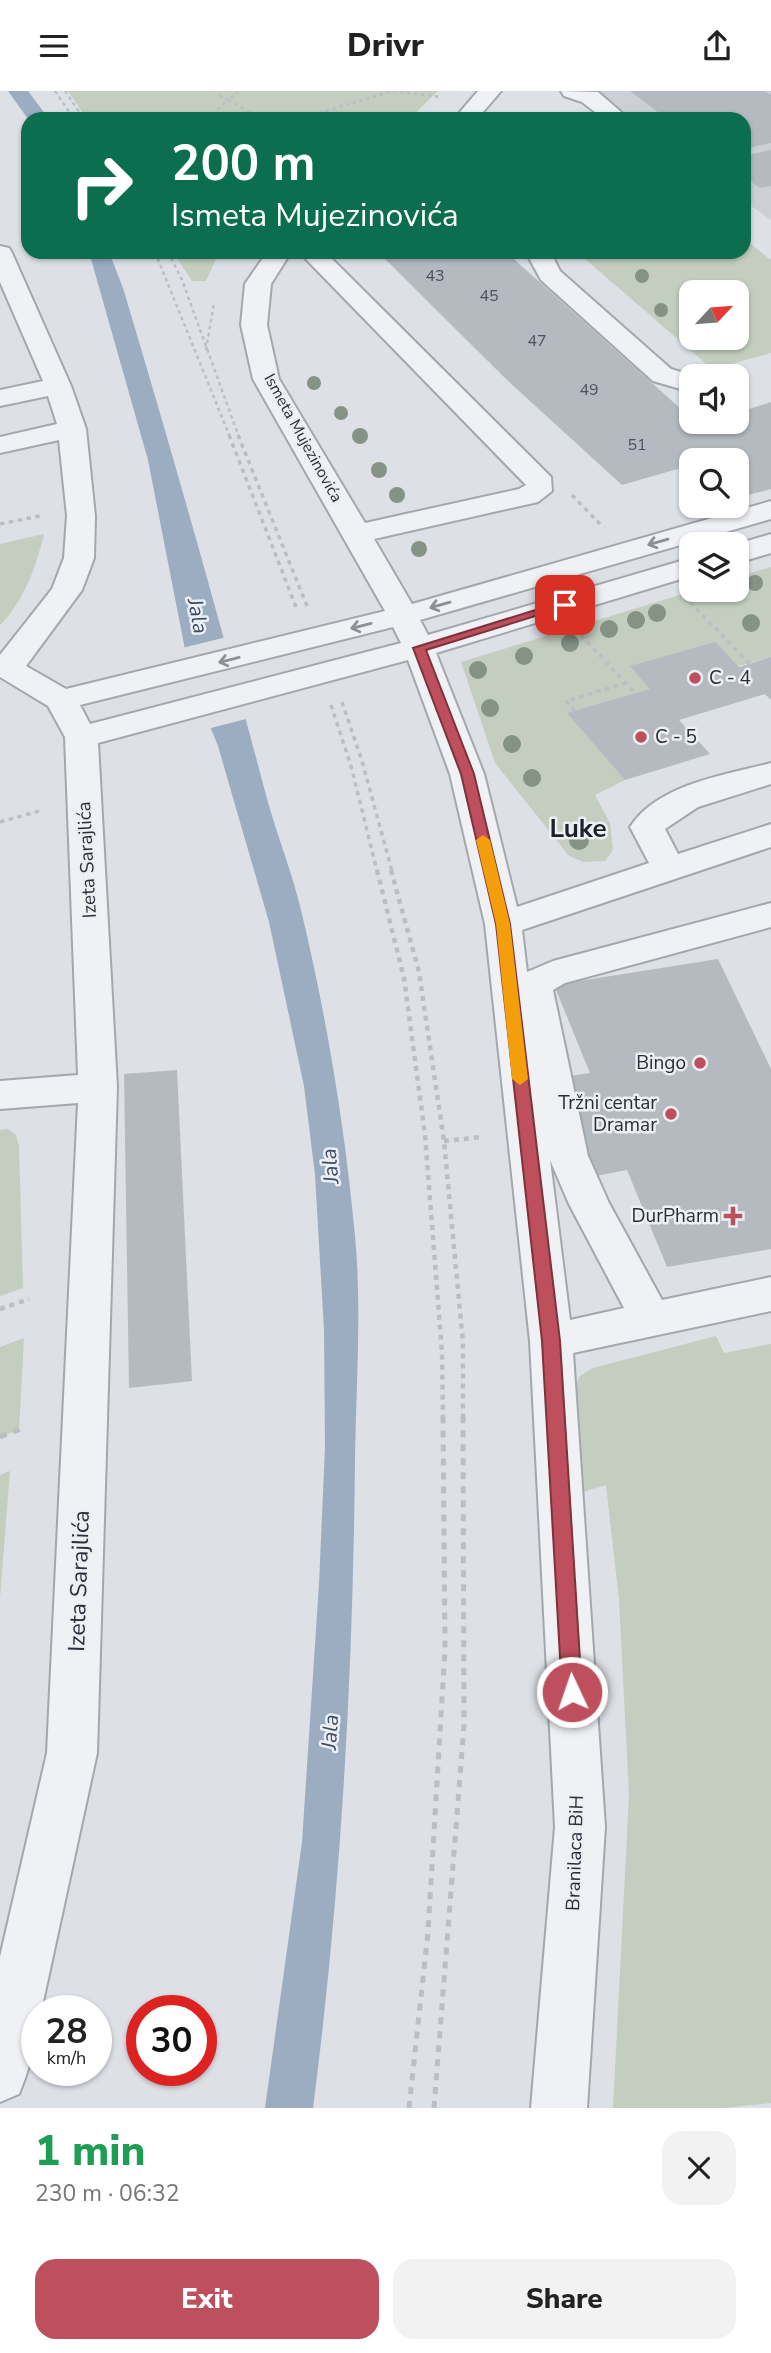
<!DOCTYPE html>
<html lang="en">
<head>
<meta charset="utf-8">
<style>
	:root { --surface:#fff; --page:#f2f2f2; --text:#222; --muted:#767676; --accent:#be4f5d }
	body { margin:0; font-family:"Nunito Sans",sans-serif; background:var(--page); color:var(--text); height:100vh; display:flex; flex-direction:column; font-size:26px; white-space:nowrap }
	* { box-sizing:border-box; margin:0 }
	p { font-size:23px; color:var(--muted) }
	.icon { flex:none; width:38px; height:38px; fill:none; stroke:currentColor; stroke-width:2; stroke-linecap:round; stroke-linejoin:round }
	.map { position:relative; height:2017px; overflow:hidden }
	.details { display:flex; flex-direction:column; background:var(--surface); flex:1 }
	.details>* { flex:none }
	.banner { position:absolute; left:21px; top:21px; width:730px; height:147px; border-radius:21px; box-shadow:0 2px 5px #0004; background:#0b6e4f; color:#fff; overflow:hidden }
	.needle { width:46px; rotate:64deg }
	.tools { position:absolute; left:679px; top:189px; display:grid; gap:14px }
	.tools a { display:grid; place-items:center; width:70px; height:70px; border-radius:14px; background:var(--surface); box-shadow:0 2px 5px #0004; font-size:35px }
	.speed { position:absolute; left:21px; top:1904px; display:flex; gap:14px; font-size:35px; font-weight:700; text-align:center }
	.speed>* { display:grid; place-content:center; width:91px; height:91px; border-radius:50%; background:var(--surface); box-shadow:0 2px 5px #0004; line-height:1 }
	.speed small { font-size:18px; font-weight:400 }
	.speed .limit { border:10px solid #d22; background:#fff; color:#111 }
	.pin { position:absolute; display:grid; place-items:center; width:60px; height:60px; color:#fff; margin:-30px; border-radius:14px; box-shadow:0 4px 10px #0006 }
	.me { position:absolute; width:77px; margin:-38px; rotate:357deg; stroke-linejoin:round; filter:drop-shadow(0 0 5px #0008) }
	.turn { display:flex; align-items:center; gap:24px; height:147px; padding:0 35px; font-size:32px }
	.turn .icon { width:91px; height:91px; stroke-width:2.5 }
	.turn b { display:block; font-size:49px; line-height:60px }
	.round { display:grid; place-items:center; flex:none; width:74px; height:74px; border-radius:21px; background:var(--page) }
	.head { display:flex; align-items:center; justify-content:space-between; height:119px; padding:0 35px }
	h1 { font-size:42px; font-weight:800; line-height:52px; color:#1e9e55 }
	.cta { display:flex; gap:14px; margin-top:auto; padding:14px 35px }
	.cta a { flex:1; height:80px; border-radius:21px; background:var(--accent); color:#fff; font-size:28px; font-weight:800; line-height:80px; text-align:center }
	.cta a+a { background:var(--page); color:var(--text) }
	header { display:flex; justify-content:space-between; align-items:center; height:91px; padding:0 35px; background:var(--surface); font-size:32px; font-weight:800 }
	.map>svg:first-child { display:block }
</style>
</head>
<body>
<header><svg class="icon" aria-label="menu" viewBox="0 0 24 24"><path d="M4 6h16M4 12h16M4 18h16"/></svg>Drivr<svg class="icon" aria-label="share" viewBox="0 0 24 24"><path d="M12 15V3M7 8l5-5 5 5M5 13v7h14v-7"/></svg></header>
<div class="map">
<svg width="771" height="2017" viewBox="0 0 771 2017">
	<rect width="100%" height="100%" fill="#dde0e5"/>
	<path fill="#cccfd6" d="M592 0H771V129L744 110V28H631Z"/>
	<g fill="#c3cec0" fill-rule="evenodd">
		<path d="M68 0H438L409 28H87Z"/>
		<path d="M744 148 771 169V262L712 278 584 167 608 161H744ZM691 201H737V247H691Z"/>
		<path d="M173 161H219L206 190H192Z"/>
		<path d="M44 443C36 476 24 510 0 534V453Z"/>
		<path d="M771 476V566L568 622 625 689 595 704 610 732 613 759 605 770 584 771 569 765 495 672 461 571 696 499H737V486Z"/>
		<path d="M8 1038 16 1044 19 1055 23 1197 0 1205V1039Z"/>
		<path d="M716 1245 724 1262 771 1253V2012L723 2017H613L629 1704 619 1509 606 1394 573 1404 570 1304 580 1285 593 1277Z"/>
		<path d="M24 1247 19 1339 0 1346V1256Z"/>
		<path d="M10 1380 0 1507V1384Z"/>
	</g>
	<g fill="#9cadc2">
		<path d="M8 0H28L49 28H28Z"/>
		<path d="M89 161H109L123 197C174 367 222 537 267 708 278 747 293 784 302 823 327 928 345 1037 355 1145 362 1219 356 1293 355 1368 353 1585 341 1801 313 2017H265L302 1751 319 1493 325 1356 324 1239 315 1084 304 995 269 831 218 655 191 589 148 369Z"/>
	</g>
	<path fill="#dde0e5" d="M227 546 250 627 207 638 188 590 182 557Z"/>
	<g fill="#b5bac1">
		<path d="M630 0H765L771 4V52L744 58V28H667Z"/>
		<path d="M771 59V95L760 97 744 86V65Z"/>
		<path d="M378 161H506L691 327V331L698 334 737 331V322L771 311V398L737 407V369H691V374L622 394 507 289Z"/>
		<path d="M715 551 739 576 771 566V609L765 603 679 629 710 663 625 689 567 622 650 598 630 575Z"/>
		<path d="M718 868 771 978V1158L667 1176 627 1079 595 1085 557 987 590 982 554 894Z"/>
		<path d="M177 979 192 1290 129 1297 124 983Z"/>
	</g>
	<g fill="none" stroke-linecap="round" stroke-linejoin="round">
		<g stroke="#a3a7ae" stroke-width="4">
			<g id="minor">
				<path d="M478 0H501L477 28H454Z"/>
				<path d="M561 0 598 1 629 28H604L582 11 564 5Z"/>
				<path d="M0 155 9 157 12 162 71 295 86 338 95 425 94 467 82 499 26 575 66 598 385 520 253 288 241 234 245 193 267 161H291L271 193 267 234 279 288 365 432 519 398 526 394 299 161H325L551 386 552 400 538 411 374 448 412 513 771 410V428L420 529 428 544 691 467V485L436 562 484 683 517 816 649 772 630 736C658 693 725 684 771 672V693L698 716 665 738 678 763 771 733V756L522 839 527 881 553 870 771 812V836L565 892 553 899 588 1065 609 1112 662 1209 771 1186V1220L573 1262 605 1736 587 2017H531L555 1736 530 1250 485 833 450 683 408 569 98 652 117 996 97 1662 41 1920H37C37 1949 30 1977 19 2003L0 2011V1866L47 1662 78 1012 0 1018V990L78 984 65 646 48 615 0 586V564L52 498 64 467 67 425 59 349 0 362V346L57 333 48 305 0 315V299L43 290 0 191ZM393 536 401 552 90 633 80 614ZM550 1069 569 1113 624 1217 570 1229Z"/>
				<path d="M559 161 554 168 560 180 671 278 694 285 691 301 653 290 541 189 529 167 533 161Z"/>
				<path d="M771 443V462L737 472V453Z"/>
			</g>
		</g>
		<g stroke="#bcbec4" stroke-width="2.5" stroke-dasharray="3.5 3.5" stroke-linecap="butt">
			<path d="M55 0 74 28"/>
			<path d="M65 0 84 28"/>
			<path d="M238 0 228 9 261 28"/>
			<path d="M393 0 441 6"/>
			<path d="M207 28 228 9 221 6 219 0"/>
			<path d="M299 28 393 0"/>
			<path d="M155 161 230 346"/>
			<path d="M168 161 182 189 239 346"/>
			<path d="M206 259 214 212"/>
		</g>
		<g stroke="#bcbec4" stroke-width="3.5" stroke-dasharray="4.5 4.5" stroke-linecap="butt">
			<path d="M229 344 296 516"/>
			<path d="M238 344 307 515"/>
			<path d="M572 404 600 433"/>
			<path d="M0 433 44 424"/>
			<path d="M690 511 750 573"/>
			<path d="M581 544 635 602"/>
			<path d="M342 611 362 670 392 780"/>
			<path d="M331 614 351 675 377 780"/>
			<path d="M575 620 566 610 626 592"/>
			<path d="M0 731 43 719"/>
		</g>
		<g stroke="#bcbec4" stroke-width="4.5" stroke-dasharray="5 5" stroke-linecap="butt">
			<path d="M377 779 404 887 425 1044 442 1262 443 1328"/>
			<path d="M391 779 419 881 444 1050 463 1252V1328"/>
			<path d="M444 1050 482 1046"/>
			<path d="M0 1218 29 1208"/>
		</g>
		<g stroke="#bcbec4" stroke-width="5" stroke-dasharray="7 7" stroke-linecap="butt">
			<path d="M0 1346 21 1338"/>
			<path d="M409 2017 428 1841 445 1558 443 1326"/>
			<path d="M434 2017 464 1634 463 1326"/>
		</g>
		<use href="#minor" fill="#f0f1f4" fill-rule="evenodd"/>
	</g>
	<g fill="#849386">
		<circle cx="642" cy="185" r="7"/>
		<circle cx="661" cy="219" r="7"/>
		<circle cx="314" cy="292" r="7"/>
		<circle cx="341" cy="322" r="7"/>
		<circle cx="360" cy="345" r="8"/>
		<circle cx="379" cy="379" r="8"/>
		<circle cx="397" cy="404" r="8"/>
		<circle cx="419" cy="458" r="8"/>
		<circle cx="755" cy="492" r="8"/>
		<circle cx="657" cy="522" r="9"/>
		<circle cx="636" cy="529" r="9"/>
		<circle cx="751" cy="532" r="9"/>
		<circle cx="609" cy="538" r="9"/>
		<circle cx="570" cy="552" r="9"/>
		<circle cx="524" cy="565" r="9"/>
		<circle cx="478" cy="579" r="9"/>
		<circle cx="490" cy="617" r="9"/>
		<circle cx="512" cy="653" r="9"/>
		<circle cx="532" cy="687" r="9"/>
		<circle cx="579" cy="749" r="10"/>
	</g>
	<defs><path id="oneway-shaft" d="M-6 0H5M1.5-3L5.5 0L1.5 3" fill="none" stroke-width="1.6" stroke-linecap="round" stroke-linejoin="round" transform="scale(1.75)"/></defs>
	<g stroke="#8c9097">
		<use href="#oneway-shaft" transform="translate(658 451) rotate(164)"/>
		<use href="#oneway-shaft" transform="translate(440 514) rotate(164)"/>
		<use href="#oneway-shaft" transform="translate(361 535) rotate(166)"/>
		<use href="#oneway-shaft" transform="translate(229 569) rotate(166)"/>
	</g>
	<path fill="#be4f5d" stroke="#7c333c" stroke-width="2" d="M561 511 571 514 426 559 474 683 510 833 560 1250 582 1601 579 1607 572 1610 565 1607 562 1601 542 1250 496 833 461 683 413 557Z"/>
	<path fill="#f59e0b" d="M483 744 490 749 510 833 528 988 520 994 512 988 496 833 476 749Z"/>
	<g fill="#be4f5d" stroke="#edeff3" stroke-width="2.5">
		<circle cx="695" cy="587" r="7"/>
		<circle cx="641" cy="646" r="7"/>
		<circle cx="700" cy="972" r="7"/>
		<circle cx="671" cy="1023" r="7"/>
		<path d="M729.5 1114.5h7v7h7v7h-7v7h-7v-7h-7v-7h7z"/>
	</g>
	<g text-anchor="middle" dominant-baseline="central" stroke-width="5" stroke-linejoin="round" paint-order="stroke">
		<g font-size="16" fill="#4c515c">
			<text x="435" y="185">43</text>
			<text x="489" y="205">45</text>
			<text x="537" y="250">47</text>
			<text x="589" y="299">49</text>
			<text x="637" y="354">51</text>
		</g>
		<g font-size="16" fill="#292e3a" stroke="#edeff3">
			<text transform="translate(303 347) rotate(61)">Ismeta Mujezinovića</text>
		</g>
		<g font-size="19" fill="#292e3a" stroke="#edeff3" text-anchor="end">
			<text x="709" y="587" text-anchor="start">C - 4</text>
			<text x="655" y="646" text-anchor="start">C - 5</text>
			<text x="686" y="972">Bingo</text>
			<text x="657" y="1012">Tržni centar<tspan x="657" dy="22">Dramar</tspan></text>
			<text x="719" y="1125">DurPharm</text>
		</g>
		<g font-size="19" fill="#292e3a" stroke="#edeff3">
			<text transform="translate(87 769) rotate(-93)">Izeta Sarajlića</text>
			<text transform="translate(575 1762) rotate(-88)">Branilaca BiH</text>
		</g>
		<g font-size="21" font-style="italic" fill="#384c69" stroke="#edeff3">
			<text transform="translate(198 525) rotate(79)">Jala</text>
			<text transform="translate(330 1075) rotate(-95)">Jala</text>
			<text transform="translate(330 1641) rotate(-86)">Jala</text>
		</g>
		<g font-size="23" fill="#292e3a" stroke="#edeff3">
			<text transform="translate(79 1490) rotate(-88)">Izeta Sarajlića</text>
		</g>
		<g font-size="26" font-weight="bold" fill="#1b202b" stroke="#edeff3">
			<text x="578" y="737">Luke</text>
		</g>
	</g>
</svg>
<div class="tools">
<a><svg class="needle" viewBox="-14 -14 28 28"><path d="M0-13l5 13h-10z" fill="#e53935"/><path d="M0 13l5-13h-10z" fill="#767676"/></svg></a>
<a><svg class="icon" aria-label="sound" viewBox="0 0 24 24"><path d="M4 9h4l5-4v14l-5-4H4zM17 9q2 3 0 6"/></svg></a>
<a><svg class="icon" aria-label="search" viewBox="0 0 24 24"><circle cx="10" cy="10" r="6"/><path d="M15 15l6 6"/></svg></a>
<a><svg class="icon" aria-label="layers" viewBox="0 0 24 24"><path d="M12 4l9 5-9 5-9-5zM3 14l9 5 9-5"/></svg></a>
</div>
<div class="speed"><div>28<small>km/h</small></div><div class="limit">30</div></div>
<div class="pin" style="left:565px;top:514px;background:#d93025"><svg class="icon" aria-label="arrive" viewBox="0 0 24 24"><path d="M6 21V4h12l-3 4 3 4H6"/></svg></div>
<svg class="me" style="left:572px;top:1601px" viewBox="-20 -20 40 40"><circle r="17" fill="#be4f5d" stroke="#fff" stroke-width="3"/><path d="M0-11L8 9 0 5-8 9z" fill="#fff"/></svg>
<div class="banner">
<div class="turn"><svg class="icon" aria-label="right" viewBox="0 0 24 24"><path d="M7 20v-9h11M14 6l5 5-5 5"/></svg><div><b>200 m</b>Ismeta Mujezinovića</div></div>
</div>
</div>
<section class="details">
<div class="head"><div><h1>1 min</h1><p>230 m · 06:32</p></div><a class="round"><svg class="icon" aria-label="close" viewBox="0 0 24 24"><path d="M6 6l12 12M18 6L6 18"/></svg></a></div>
<div class="cta"><a>Exit</a><a>Share</a></div>
</section>
</body>
</html>
